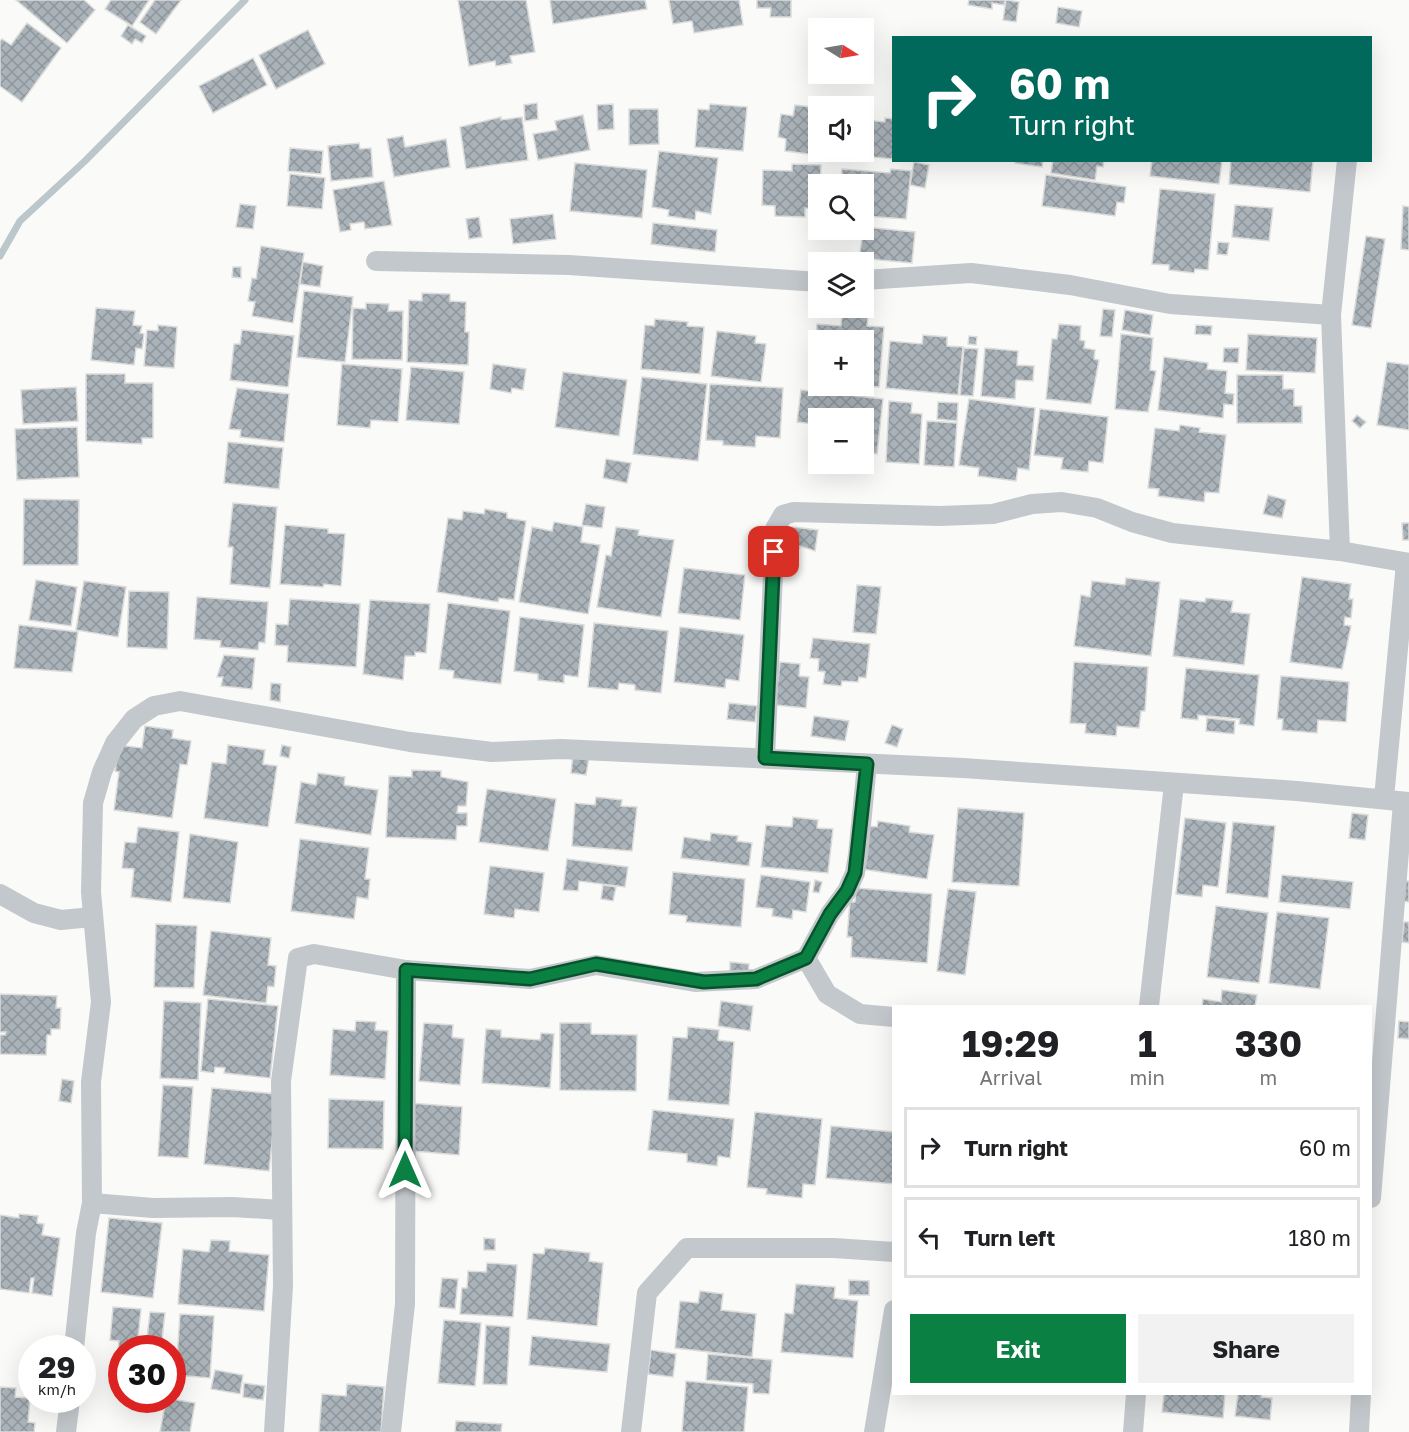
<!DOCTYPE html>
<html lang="en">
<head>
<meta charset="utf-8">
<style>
	:root { --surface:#fff; --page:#f2f2f2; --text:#202124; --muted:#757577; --line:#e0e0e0; --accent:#0b8043 }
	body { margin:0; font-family:"Golos Text",sans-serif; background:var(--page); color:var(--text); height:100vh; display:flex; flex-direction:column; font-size:22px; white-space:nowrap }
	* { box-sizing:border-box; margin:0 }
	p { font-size:20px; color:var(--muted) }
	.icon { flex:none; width:33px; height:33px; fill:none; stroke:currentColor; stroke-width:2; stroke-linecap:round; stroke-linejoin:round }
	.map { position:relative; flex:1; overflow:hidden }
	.details { position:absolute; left:892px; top:1005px; width:480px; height:390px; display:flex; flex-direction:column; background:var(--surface); border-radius:0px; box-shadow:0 6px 24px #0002 }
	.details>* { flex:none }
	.hud { position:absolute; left:892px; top:36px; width:480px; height:126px; border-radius:0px; box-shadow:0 6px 24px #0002; background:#00695c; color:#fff; overflow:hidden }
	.needle { width:39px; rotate:101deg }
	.controls { position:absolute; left:808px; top:18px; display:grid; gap:12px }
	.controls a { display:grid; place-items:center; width:66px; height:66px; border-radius:0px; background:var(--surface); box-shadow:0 6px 24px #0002; font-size:30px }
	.speed { position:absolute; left:18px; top:1335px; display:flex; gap:12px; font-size:30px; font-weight:700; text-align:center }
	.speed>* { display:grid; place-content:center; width:78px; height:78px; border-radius:50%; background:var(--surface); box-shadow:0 6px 24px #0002; line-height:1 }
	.speed small { font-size:15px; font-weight:400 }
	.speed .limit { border:9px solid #d22; background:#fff; color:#111 }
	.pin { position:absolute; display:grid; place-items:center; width:51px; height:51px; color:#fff; margin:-26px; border-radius:12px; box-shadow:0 3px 9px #0006 }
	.me { position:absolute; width:66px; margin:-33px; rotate:0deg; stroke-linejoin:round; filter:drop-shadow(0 0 4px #0008) }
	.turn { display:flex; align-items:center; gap:21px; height:126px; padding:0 18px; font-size:27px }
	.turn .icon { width:78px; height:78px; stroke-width:2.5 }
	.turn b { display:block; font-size:42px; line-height:51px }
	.eta { display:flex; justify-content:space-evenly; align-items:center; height:102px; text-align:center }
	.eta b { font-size:36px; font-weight:700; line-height:42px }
	.cta { display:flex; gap:12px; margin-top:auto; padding:12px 18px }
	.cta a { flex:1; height:69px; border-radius:0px; background:var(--accent); color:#fff; font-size:24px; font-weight:700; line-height:69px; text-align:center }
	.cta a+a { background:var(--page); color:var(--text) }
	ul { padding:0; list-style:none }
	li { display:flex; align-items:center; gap:18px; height:81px; margin:0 12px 9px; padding:0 6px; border:3px solid var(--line); border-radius:0px }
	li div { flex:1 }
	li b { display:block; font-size:22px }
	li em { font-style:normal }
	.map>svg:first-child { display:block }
</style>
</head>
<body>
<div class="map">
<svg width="1409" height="1432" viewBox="0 0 1409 1432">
	<defs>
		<pattern id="building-cross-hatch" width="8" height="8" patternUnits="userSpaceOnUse" patternTransform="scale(1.5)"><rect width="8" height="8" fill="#aab3b9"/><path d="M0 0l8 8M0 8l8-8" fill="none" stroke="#8e969c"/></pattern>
	</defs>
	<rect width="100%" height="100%" fill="#fafaf8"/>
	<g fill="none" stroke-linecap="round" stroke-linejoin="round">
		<path stroke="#bbc7cb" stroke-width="7" d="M0 256 20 221 85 161 245 0"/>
	</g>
	<g fill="url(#building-cross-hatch)" stroke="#dcdcda" stroke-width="1.5">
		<path d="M16 0H84L95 10 67 43Z"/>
		<path d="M111 0H149L132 26 105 9Z"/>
		<path d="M155 0H181L156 34 140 22Z"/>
		<path d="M458 0H526L535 52 510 56 512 63 496 66 495 61 469 66Z"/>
		<path d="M550 0H645L647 9 553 24Z"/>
		<path d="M669 0H739L743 25 694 33 692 21 673 24Z"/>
		<path d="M757 0H791V17H770L771 8H757Z"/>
		<path d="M969 0H1005L1004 5 992 3V9L968 5Z"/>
		<path d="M1006 0 1019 2 1016 22 1003 20Z"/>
		<path d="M1058 7 1082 11 1079 27 1056 23Z"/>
		<path d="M27 23 61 48 22 102 0 86V41L2 39 11 45Z"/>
		<path d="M128 25 146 36 142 43 135 39 132 44 121 36Z"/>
		<path d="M308 30 325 64 276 89 259 55Z"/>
		<path d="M253 58 267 85 213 113 199 86Z"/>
		<path d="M537 103 538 119 525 121 524 105Z"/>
		<path d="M613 104 614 129 598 130 597 105Z"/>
		<path d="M710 104 747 107 743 151 695 147 698 109 709 110Z"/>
		<path d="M795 105 819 108V152H826L825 156 785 151 786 139 778 137 781 114 793 116Z"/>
		<path d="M629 109H658L659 144 629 145Z"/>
		<path d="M583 115 590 150 538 160 533 134 557 130 555 121Z"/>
		<path d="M501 117V120L522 117 528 160 466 169 460 127Z"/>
		<path d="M885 118 894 119V159L839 154V152H864V120L885 122Z"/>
		<path d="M403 136 405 147 446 139 450 167 394 177 387 139Z"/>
		<path d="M359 143 360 149 371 148 373 177 331 181 328 146Z"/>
		<path d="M290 148 323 151 321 174 288 171Z"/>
		<path d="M659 151 718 158 711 214 696 211 695 220 668 216 669 210 652 207Z"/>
		<path d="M1016 160H1043L1042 167 1015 163Z"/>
		<path d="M1053 160H1104L1103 167 1097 166 1095 180 1051 173Z"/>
		<path d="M1152 160H1222L1219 184 1150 176Z"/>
		<path d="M1231 160H1313L1310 192 1229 184Z"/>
		<path d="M914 162 929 165 925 188 910 185Z"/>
		<path d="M575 163 647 170 642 218 570 211Z"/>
		<path d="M792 164 821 165 819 209 805 208V217L775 216V206L762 205 763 170 792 171Z"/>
		<path d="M842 169 890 173 891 169 911 171 906 219 864 216V184H841Z"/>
		<path d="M290 174 325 178 322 209 287 206Z"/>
		<path d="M1046 175 1126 187 1124 203 1117 202 1115 216 1042 206Z"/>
		<path d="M384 181 392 225 365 229 364 222 350 224 351 230 340 232 333 190Z"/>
		<path d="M1160 189 1215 194 1208 270 1195 269 1194 273 1169 270V265L1152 264Z"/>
		<path d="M240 204 256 206 253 229 236 227Z"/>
		<path d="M1235 205 1273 208 1269 241 1232 237Z"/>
		<path d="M1403 206 1409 207V250L1401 249Z"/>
		<path d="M553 214 556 239 513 244 510 219Z"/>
		<path d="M479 217 482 237 469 239 466 219Z"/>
		<path d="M653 223 717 230 715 252 651 244Z"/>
		<path d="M864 227 915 232 912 263 859 258Z"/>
		<path d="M1366 236 1385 239 1371 328 1352 325Z"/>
		<path d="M1218 242 1229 243 1227 255 1217 254Z"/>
		<path d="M261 246 304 253 293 323 252 316 255 302 248 301 252 278 256 279Z"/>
		<path d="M303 262 323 266 320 287 300 284Z"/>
		<path d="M233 267H241V278L232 277Z"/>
		<path d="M304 291 353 297 345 362 297 357Z"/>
		<path d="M422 293 450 294V301L466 302 465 332H469L468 365 407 362 409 300 422 301Z"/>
		<path d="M366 303 389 304 388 311H403L402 360 352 359 353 308 366 309Z"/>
		<path d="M96 308 135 311 133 325 142 326 140 333 144 334 142 349 136 348 134 365 91 360Z"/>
		<path d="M1103 309 1115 310 1112 337 1100 336Z"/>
		<path d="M1125 310 1153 315 1150 335 1122 330Z"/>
		<path d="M842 315 868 317 867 326 884 327 879 387 861 386H864V340H819V382H812L817 324 841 326Z"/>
		<path d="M655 319 688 322 687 326 704 327 700 374 641 369 645 325 654 326Z"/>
		<path d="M1059 324 1081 326 1080 340 1085 341 1084 348 1095 350 1094 359 1099 360 1091 404 1046 399 1052 339H1057Z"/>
		<path d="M158 325 177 327 174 368 144 366 147 330 158 331Z"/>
		<path d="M1196 325 1212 326 1211 335 1195 334Z"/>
		<path d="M242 330 294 336 288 387 230 380 234 344H240Z"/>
		<path d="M717 331 756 336 755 343 766 344 761 382 711 376Z"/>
		<path d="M1121 334 1153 338 1150 370 1156 371 1148 412 1115 409Z"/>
		<path d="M1248 334 1317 338 1315 373 1246 370Z"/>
		<path d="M923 335 947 337V346L963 347 958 395 886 388 890 341 922 344Z"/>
		<path d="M969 336 977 337 976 345 968 344Z"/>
		<path d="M964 348 978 349 973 396 960 395Z"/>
		<path d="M985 348 1018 351 1017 365 1034 366 1033 381 1016 380 1015 399 981 396Z"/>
		<path d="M1224 348H1239L1238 363 1223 362Z"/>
		<path d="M1164 357 1208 363 1207 369 1227 371 1225 393 1234 394 1233 405 1224 404 1223 418 1158 410Z"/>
		<path d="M1387 362 1409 365V430L1377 425Z"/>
		<path d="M342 364 402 369 398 422 371 420 370 428 337 425Z"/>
		<path d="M493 364 526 369 523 390 512 388 511 393 490 389Z"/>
		<path d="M411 367 464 372 459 424 406 420Z"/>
		<path d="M563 372 627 380 619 436 555 427Z"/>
		<path d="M86 374H125V383H153V438H142V444L86 441Z"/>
		<path d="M1237 375H1283V389H1294V406H1302V423H1237Z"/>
		<path d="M642 377 707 384 698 461 633 454Z"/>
		<path d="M710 384 783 388 780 438 756 436 755 447 723 445V441L706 440Z"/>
		<path d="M76 387 78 421 23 424 21 390Z"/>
		<path d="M237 388 289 394 284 442 240 437 241 430 229 429Z"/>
		<path d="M801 390 883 399 877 454 864 452V418H819V450L811 449 814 424 797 422Z"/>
		<path d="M969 399 1035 408 1029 470 1018 468 1016 481 978 476 979 468 959 465Z"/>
		<path d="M889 401 912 403 911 413 922 414 919 464 886 462Z"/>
		<path d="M938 402 958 403 957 421 937 419Z"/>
		<path d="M1040 409 1108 417 1103 463 1089 461 1088 472 1061 469 1063 458 1034 455Z"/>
		<path d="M1357 415 1366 422 1360 428 1352 421Z"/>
		<path d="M927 421 957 423 954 467 924 465Z"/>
		<path d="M1180 425 1200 428 1199 432 1226 435 1219 493 1205 492 1204 502 1158 496 1159 489 1148 488 1155 428 1179 431Z"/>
		<path d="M77 427 79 477 17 480 15 429Z"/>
		<path d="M228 442 283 448 279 489 224 483Z"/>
		<path d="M606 459 631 463 627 483 603 478Z"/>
		<path d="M1268 495 1286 500 1282 518 1263 514Z"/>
		<path d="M24 499 79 500 78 565H23Z"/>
		<path d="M233 503 277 507 270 588 230 584 233 547H228Z"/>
		<path d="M586 504 605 507 602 528 582 525Z"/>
		<path d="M485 509 507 513V518L526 521 514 600 499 598 498 602 437 592 448 518 462 520 463 511 484 514Z"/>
		<path d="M554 522 583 527 581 542 600 545 588 614 519 602 532 527 552 531Z"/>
		<path d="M1402 523H1409V540H1403Z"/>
		<path d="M285 525 328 529V533L345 534 341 586 324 584 323 587 280 584Z"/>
		<path d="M616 527 639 530 638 535 674 540 661 617 597 607 606 555 611 556Z"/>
		<path d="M793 527 818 530 815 551 800 546 799 549 790 548Z"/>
		<path d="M684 568 745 575 740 620 678 613Z"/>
		<path d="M1302 577 1351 584 1349 599H1353L1351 618 1345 617 1344 625 1351 626 1342 669 1290 662Z"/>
		<path d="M1126 578 1160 582 1151 656 1074 646 1081 595 1090 597 1092 581 1125 585Z"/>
		<path d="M36 580 77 587 71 626 29 620Z"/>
		<path d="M84 581 126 587 118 637 76 630Z"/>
		<path d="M857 585 881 587 876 634 853 632Z"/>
		<path d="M129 591 169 592 167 649 127 647Z"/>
		<path d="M197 597 268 602 265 643 259 642 258 650 220 647 221 641 194 639Z"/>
		<path d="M1206 598 1233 601 1231 612 1250 614 1244 665 1173 656 1180 599 1205 602Z"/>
		<path d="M290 599 360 604 356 667 287 662 288 646 275 645 276 624 288 625Z"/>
		<path d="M370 600 430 604 426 653 415 652V656H405L403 680 363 674Z"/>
		<path d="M448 603 510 611 501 684 453 678 454 671 439 669Z"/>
		<path d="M520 617 584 625 578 677 564 675V683L538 680V674L514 671Z"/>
		<path d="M594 623 668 631 661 693 635 690V685L619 683 618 690 588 687Z"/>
		<path d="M19 625 78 632 72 672 14 668Z"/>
		<path d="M680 627 744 635 739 681 726 679 725 688 674 682Z"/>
		<path d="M813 638 870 644 866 678 859 677 858 682 842 681 841 686 823 684 825 672 818 671 819 659 810 658Z"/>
		<path d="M224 655 255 658 252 689 221 686 223 677H217Z"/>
		<path d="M780 662 800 664 799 676 809 677 806 708 775 705Z"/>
		<path d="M1074 662 1148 667 1145 711H1141L1139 728 1117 726 1116 736 1085 733 1086 724 1070 723Z"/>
		<path d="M1186 668 1259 675 1254 726 1239 724 1240 719 1198 715V720L1181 718Z"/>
		<path d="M1281 676 1349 682 1346 722 1318 720 1317 733 1282 730 1283 719H1277Z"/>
		<path d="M271 683 281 684 280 702 270 700Z"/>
		<path d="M729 703 757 706 755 722 727 719Z"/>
		<path d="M814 716 849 721 845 741 811 736Z"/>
		<path d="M1207 718 1235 721 1234 734 1206 731Z"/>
		<path d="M892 725 903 729 897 747 885 743Z"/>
		<path d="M145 726 173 730 172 738 191 741 187 765 180 764 172 818 114 810 119 772 115 771 119 745 142 748Z"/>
		<path d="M228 745 265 750 263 764 277 766 268 827 204 818 212 762 226 764Z"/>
		<path d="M282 745 291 747 289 758 280 756Z"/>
		<path d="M573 755 589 757 586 775 571 773Z"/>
		<path d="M412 770 441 771V777L468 782 466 806H458L457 813H467V826H457L456 840 386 837 389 776 412 777Z"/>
		<path d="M318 773 345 777 344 785 378 790 371 835 295 823 301 782 316 785Z"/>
		<path d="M487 789 556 799 548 851 479 842Z"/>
		<path d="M596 797 622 800 621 806 637 807 632 851 572 846 575 803 595 805Z"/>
		<path d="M958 808 1024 813 1019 886 952 882Z"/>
		<path d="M1352 813 1368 815 1365 840 1349 838Z"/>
		<path d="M793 817 818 820 817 828 833 829 828 873 761 867 766 825 792 827Z"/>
		<path d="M1185 818 1226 823 1218 887 1203 885 1202 897 1176 894Z"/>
		<path d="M878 821 910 826 909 832 934 835 927 879 862 869 869 826 877 827Z"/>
		<path d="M1233 822 1275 826 1268 898 1226 893Z"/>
		<path d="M138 827 179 832 171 902 131 897 134 869 122 868 125 842 136 843Z"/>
		<path d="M711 833 738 836 737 841 752 843 749 866 681 858 684 837 710 841Z"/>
		<path d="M190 834 238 842 230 903 183 898Z"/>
		<path d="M300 839 369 848 365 879H370L368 899 357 897 354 919 291 911Z"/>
		<path d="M567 859 628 867 625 887 579 881 578 891 563 890Z"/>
		<path d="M490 866 544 873 539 912 515 909 514 918 484 914Z"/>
		<path d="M673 872 745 879 741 927 686 922 687 916 669 914Z"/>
		<path d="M761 875 810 882 806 912 793 910 792 919 772 916 773 909 756 907Z"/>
		<path d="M1282 875 1353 882 1350 909 1279 902Z"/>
		<path d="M815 880 822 882 819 893 813 892Z"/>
		<path d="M1404 881H1409V902L1402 901Z"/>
		<path d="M603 885 616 887 613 901 601 899Z"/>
		<path d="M856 888 932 894 927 963 851 957 852 937H847L850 902H855Z"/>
		<path d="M948 889 976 892 965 975 937 971Z"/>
		<path d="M1216 906 1268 913 1259 983 1207 977Z"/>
		<path d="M1277 912 1329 918 1320 989 1269 983Z"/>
		<path d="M1404 922H1409V943L1402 942Z"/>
		<path d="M156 924 197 926 194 988 154 987Z"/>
		<path d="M211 931 271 938 268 965 276 966 274 987 268 986 266 1003 203 995Z"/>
		<path d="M730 962 749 964 748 972 730 971Z"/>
		<path d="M1222 990 1257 995 1255 1006H1202L1203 999 1221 1002Z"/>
		<path d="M0 994 57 996 56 1008H61L60 1029H51V1035H47L46 1055 0 1054V1035H5L6 1032H0Z"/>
		<path d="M208 999 278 1006 270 1078 224 1073 225 1068 215 1067 214 1073 201 1071Z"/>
		<path d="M164 1001 201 1003 198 1080 160 1078Z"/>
		<path d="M721 1001 753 1006 750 1031 718 1026Z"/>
		<path d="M356 1021 376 1022 375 1030 388 1031 385 1079 330 1075 333 1029 355 1031Z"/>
		<path d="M1399 1021 1409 1022V1039L1398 1038Z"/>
		<path d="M424 1023 453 1025 452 1037 464 1039 460 1085 419 1081Z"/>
		<path d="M560 1023H591V1034L637 1035 636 1091 560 1090Z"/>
		<path d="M688 1027 719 1030 718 1040 734 1042 729 1105 668 1100 673 1037 687 1038Z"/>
		<path d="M486 1029 501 1030V1037L540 1040 541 1033 554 1034 550 1088 482 1083Z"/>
		<path d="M62 1079 74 1081 71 1103 59 1101Z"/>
		<path d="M163 1085 193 1087 188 1158 158 1156Z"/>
		<path d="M212 1088 277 1094 269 1171 204 1164Z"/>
		<path d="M329 1099 384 1101 383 1149 328 1148Z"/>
		<path d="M410 1103 462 1107 459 1155 413 1151Z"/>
		<path d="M653 1110 734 1119 730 1158 718 1156 717 1166 687 1162V1154L648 1150Z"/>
		<path d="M755 1112 822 1119 815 1185 803 1184 802 1198 766 1194 767 1189 747 1187Z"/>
		<path d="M831 1126 894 1132V1184L826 1178Z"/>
		<path d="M19 1214 38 1216 37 1223 44 1224 42 1235 60 1238 52 1296 32 1293 34 1278H31L29 1293 0 1289V1215L19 1218Z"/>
		<path d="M109 1218 162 1223 153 1298 101 1292Z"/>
		<path d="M484 1238 495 1239V1250H484Z"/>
		<path d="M211 1240 230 1241 229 1251 269 1255 264 1311 178 1304 183 1249 209 1252Z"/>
		<path d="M545 1248 590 1253 589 1261 603 1263 597 1326 527 1319 533 1253 544 1254Z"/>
		<path d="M487 1263 517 1265 513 1317 460 1314 462 1288H467L468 1271 486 1272Z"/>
		<path d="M442 1278 458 1279 455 1309 439 1307Z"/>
		<path d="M849 1280 869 1281V1295H849Z"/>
		<path d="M796 1284 835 1287 834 1298 858 1301 853 1358 781 1352 785 1313 793 1314Z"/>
		<path d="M700 1291 723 1294 721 1310 756 1314 752 1357 675 1348 680 1301 698 1303Z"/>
		<path d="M113 1307 141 1309 137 1348H122V1358H117L119 1341 110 1340Z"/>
		<path d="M150 1312 165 1313 161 1348H146Z"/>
		<path d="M180 1314 214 1316 210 1378 176 1375Z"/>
		<path d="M444 1320 481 1323 475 1386 438 1383Z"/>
		<path d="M486 1325 510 1327 507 1385 483 1384Z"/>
		<path d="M532 1336 610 1344 607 1372 529 1365Z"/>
		<path d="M651 1350 676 1354 673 1377 648 1374Z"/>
		<path d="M708 1354 772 1360 769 1394 753 1393V1384L706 1380Z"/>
		<path d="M215 1370 243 1375 240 1394 211 1389Z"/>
		<path d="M686 1381 748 1387 744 1432H682Z"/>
		<path d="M244 1383 265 1386 263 1400 243 1397Z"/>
		<path d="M347 1384 384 1387 381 1432H319L322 1394 346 1396Z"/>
		<path d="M0 1387 16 1388 15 1397 30 1398 28 1422 35 1423 34 1432H0Z"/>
		<path d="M1164 1394H1225L1223 1418 1162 1412Z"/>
		<path d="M1238 1394H1262L1261 1397 1272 1398 1270 1420 1235 1416Z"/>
		<path d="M172 1399 195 1403 190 1432H160L166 1400Z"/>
		<path d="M456 1421 502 1424 501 1432H455Z"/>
	</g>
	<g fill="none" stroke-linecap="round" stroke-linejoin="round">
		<g stroke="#c3c8cc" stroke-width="20">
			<path d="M376 261 569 265 819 282"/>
			<path d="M864 280 971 273 1070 285 1170 304 1331 315"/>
			<path d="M1340 551 1331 315 1347 160"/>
			<path d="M765 758 775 529 783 515 794 512 940 516 993 514 1032 504 1062 502 1097 508 1132 522 1172 533 1340 551 1409 563"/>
			<path d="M1384 798 1406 563"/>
			<path d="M0 894 34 913 61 920 92 917"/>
			<path d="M806 958 827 994 860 1014 894 1017"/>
			<path d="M1149 1006 1174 784"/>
			<path d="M1371 1198 1403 802"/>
			<path d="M92 1203 153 1208 232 1207 281 1210"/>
			<path d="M74 1348 86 1233 92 1203 91 1082 101 1002 91 892 93 803 102 772 115 743 134 719 154 706 180 701 410 742 492 752 561 749 963 768 1297 791 1409 802"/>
			<path d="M66 1432 70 1400"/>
			<path d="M274 1432 283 1286 281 1081 298 958 314 954 406 970 530 979 596 965 695 982 756 979 806 958 830 914 847 891 855 873 858 855 867 764"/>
			<path d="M391 1432 405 1304 406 970"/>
			<path d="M631 1432 647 1293 687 1248H834L894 1252"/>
			<path d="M874 1432 894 1310"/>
			<path d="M1133 1432 1136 1394"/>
			<path d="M1359 1432 1361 1394"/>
		</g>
	</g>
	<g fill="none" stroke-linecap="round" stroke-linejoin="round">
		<g stroke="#07532c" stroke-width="15">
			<path id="route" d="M405 1170 406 970 530 979 596 964 704 982 756 979 806 958 830 914 847 891 855 873 867 764 765 758 774 552"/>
		</g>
		<use href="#route" stroke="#0b8043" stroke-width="10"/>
	</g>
</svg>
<div class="controls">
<a><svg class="needle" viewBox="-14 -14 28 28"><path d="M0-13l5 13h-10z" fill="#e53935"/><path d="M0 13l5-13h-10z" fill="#757577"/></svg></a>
<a><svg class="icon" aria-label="sound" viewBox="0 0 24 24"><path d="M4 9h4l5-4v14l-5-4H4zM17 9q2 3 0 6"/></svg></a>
<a><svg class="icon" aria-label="search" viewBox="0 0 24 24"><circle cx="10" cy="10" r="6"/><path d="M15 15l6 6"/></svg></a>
<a><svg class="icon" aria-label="layers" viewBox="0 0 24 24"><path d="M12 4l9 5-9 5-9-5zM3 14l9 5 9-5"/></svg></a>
<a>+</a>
<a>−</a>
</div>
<div class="speed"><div>29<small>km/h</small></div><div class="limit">30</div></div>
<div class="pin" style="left:774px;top:552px;background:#d93025"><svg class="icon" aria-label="arrive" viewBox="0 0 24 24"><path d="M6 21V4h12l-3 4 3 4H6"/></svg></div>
<svg class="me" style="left:405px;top:1170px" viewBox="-20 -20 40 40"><path d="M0-17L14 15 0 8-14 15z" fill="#0b8043" stroke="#fff" stroke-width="4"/></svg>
<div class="hud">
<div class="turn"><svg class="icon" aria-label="right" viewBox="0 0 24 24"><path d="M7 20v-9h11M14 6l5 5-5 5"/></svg><div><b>60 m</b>Turn right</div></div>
</div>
<section class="details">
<div class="eta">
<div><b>19:29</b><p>Arrival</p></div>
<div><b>1</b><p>min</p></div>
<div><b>330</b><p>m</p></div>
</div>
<ul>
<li><svg class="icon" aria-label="right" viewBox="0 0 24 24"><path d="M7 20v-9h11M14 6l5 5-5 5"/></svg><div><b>Turn right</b></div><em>60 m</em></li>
<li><svg class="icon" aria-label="left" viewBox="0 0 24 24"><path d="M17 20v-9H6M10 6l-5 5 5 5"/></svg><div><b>Turn left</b></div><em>180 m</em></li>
</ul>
<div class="cta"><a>Exit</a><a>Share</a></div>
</section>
</div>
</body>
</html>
